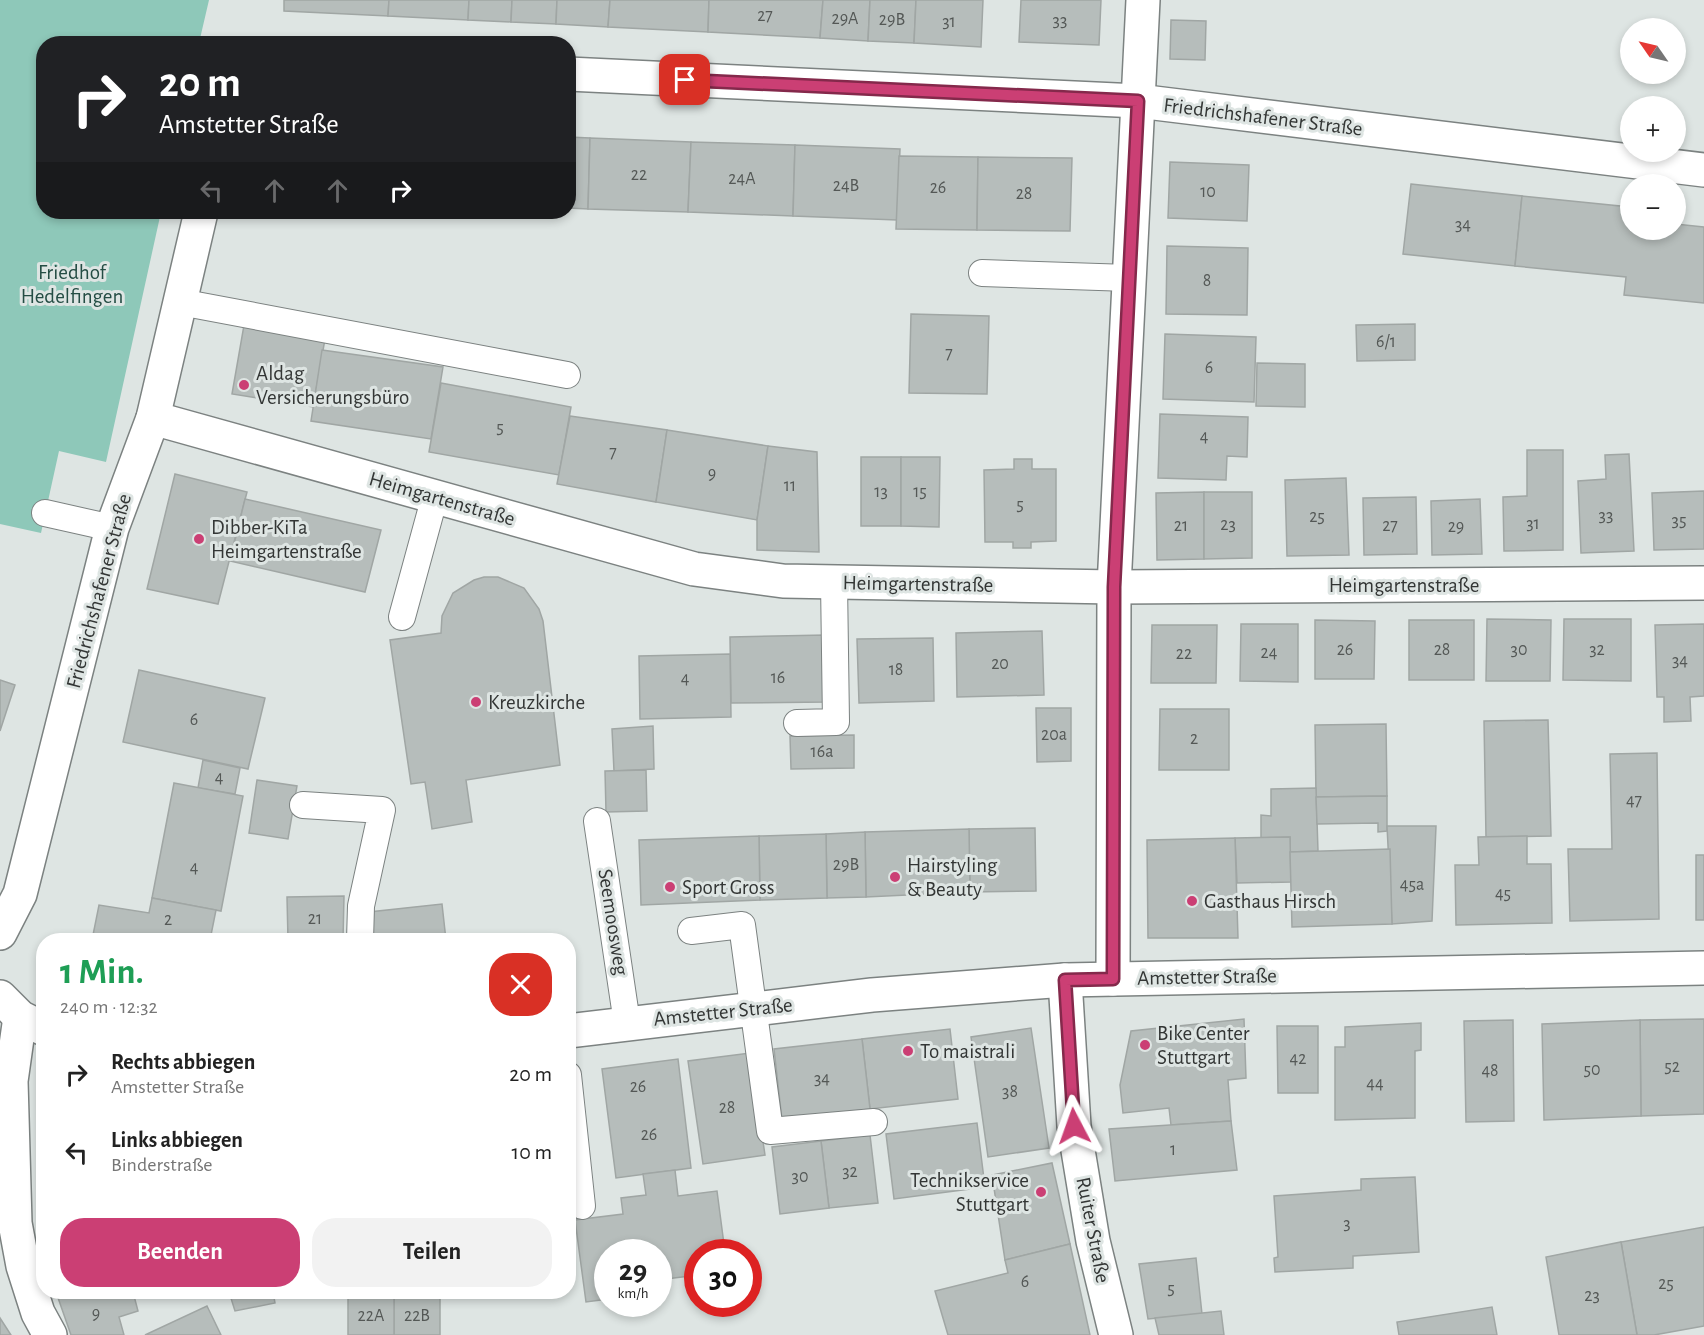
<!DOCTYPE html>
<html lang="de">
<head>
<meta charset="utf-8">
<style>
	:root { --surface:#fff; --page:#f2f2f2; --text:#222; --muted:#767676; --accent:#cb3f74 }
	body { margin:0; font-family:"Alegreya Sans",sans-serif; background:var(--page); color:var(--text); height:100vh; display:flex; flex-direction:column; font-size:22px; white-space:nowrap }
	* { box-sizing:border-box; margin:0 }
	p { font-size:20px; color:var(--muted) }
	.icon { flex:none; width:33px; height:33px; fill:none; stroke:currentColor; stroke-width:2; stroke-linecap:round; stroke-linejoin:round }
	.map { position:relative; flex:1; overflow:hidden }
	.sheet { position:absolute; left:36px; top:933px; width:540px; height:366px; display:flex; flex-direction:column; background:var(--surface); border-radius:24px; box-shadow:0 3px 9px #0003 }
	.sheet>* { flex:none }
	.guide { position:absolute; left:36px; top:36px; width:540px; height:183px; border-radius:24px; box-shadow:0 3px 9px #0003; background:#202124; color:#fff; overflow:hidden }
	.needle { width:39px; rotate:304deg }
	.controls { position:absolute; left:1620px; top:18px; display:grid; gap:12px }
	.controls a { display:grid; place-items:center; width:66px; height:66px; border-radius:50%; background:var(--surface); box-shadow:0 3px 9px #0003; font-size:30px }
	.speed { position:absolute; left:594px; top:1239px; display:flex; gap:12px; font-size:30px; font-weight:700; text-align:center }
	.speed>* { display:grid; place-content:center; width:78px; height:78px; border-radius:50%; background:var(--surface); box-shadow:0 3px 9px #0003; line-height:1 }
	.speed small { font-size:15px; font-weight:400 }
	.speed .limit { border:9px solid #d22; background:#fff; color:#111 }
	.pin { position:absolute; display:grid; place-items:center; width:51px; height:51px; color:#fff; margin:-26px; border-radius:12px; box-shadow:0 3px 9px #0006 }
	.me { position:absolute; width:66px; margin:-33px; rotate:356deg; stroke-linejoin:round; filter:drop-shadow(0 0 4px #0008) }
	.turn { display:flex; align-items:center; gap:21px; height:126px; padding:0 24px; font-size:27px }
	.turn .icon { width:78px; height:78px; stroke-width:2.5 }
	.turn b { display:block; font-size:42px; line-height:51px }
	.lanes { display:flex; align-items:center; height:57px; padding:0 24px; background:#0003; justify-content:center; gap:30px; direction:ltr }
	.lanes .off { opacity:.35 }
	.round { display:grid; place-items:center; flex:none; width:63px; height:63px; border-radius:24px; background:var(--page) }
	.headline { display:flex; align-items:center; justify-content:space-between; height:102px; padding:0 24px }
	h1 { font-size:36px; font-weight:700; line-height:45px; color:#1e9e55 }
	.primary-button { display:flex; gap:12px; margin-top:auto; padding:12px 24px }
	.primary-button a { flex:1; height:69px; border-radius:24px; background:var(--accent); color:#fff; font-size:24px; font-weight:700; line-height:69px; text-align:center }
	.primary-button a+a { background:var(--page); color:var(--text) }
	ul { padding:0; list-style:none }
	li { display:flex; align-items:center; gap:18px; height:78px; padding:0 24px }
	li div { flex:1 }
	li b { display:block; font-size:22px }
	li em { font-style:normal }
	.map>svg:first-child { display:block }
</style>
</head>
<body>
<div class="map">
<svg width="1704" height="1335" viewBox="0 0 1704 1335">
	<rect width="100%" height="100%" fill="#dee5e3"/>
	<path fill="#8ec8b9" d="M0 0H209L199 43 44 44V212H161L106 462 59 451 41 533 0 524Z"/>
	<g fill="#b6bdbb" stroke="#a0a6a4" stroke-width="1.5">
		<path d="M284 0H389L388 16 284 11Z"/>
		<path d="M389 0H469L468 20 388 16Z"/>
		<path d="M469 0H512L511 22 468 20Z"/>
		<path d="M512 0H557L556 24 511 22Z"/>
		<path d="M557 0H610L608 27 556 24Z"/>
		<path d="M610 0H709L708 32 608 27Z"/>
		<path d="M709 0H823L820 38 708 32Z"/>
		<path d="M823 0H870L868 41 820 38Z"/>
		<path d="M870 0H916L914 43 868 41Z"/>
		<path d="M916 0H983L981 47 914 43Z"/>
		<path d="M1021 0H1101L1099 45 1019 42Z"/>
		<path d="M1171 20 1206 21 1205 60 1170 59Z"/>
		<path d="M568 137 590 138 588 209 568 208Z"/>
		<path d="M590 138 691 142 688 212 588 209Z"/>
		<path d="M691 142 795 145 793 216 688 212Z"/>
		<path d="M795 145 900 149 897 220 793 216Z"/>
		<path d="M899 156 978 157 977 230 896 229Z"/>
		<path d="M978 157 1072 158 1070 231 977 230Z"/>
		<path d="M1170 162 1249 165 1247 221 1168 218Z"/>
		<path d="M1411 184 1522 196 1515 266 1403 254Z"/>
		<path d="M1522 196 1630 207V230H1676V224L1704 227V303L1624 295 1626 277 1515 266Z"/>
		<path d="M1167 246 1248 248 1247 315 1166 314Z"/>
		<path d="M911 314 989 316 987 394 909 393Z"/>
		<path d="M1415 324V360L1357 361 1356 325Z"/>
		<path d="M244 325 325 339 313 407 232 394Z"/>
		<path d="M1165 334 1256 337 1254 402 1163 399Z"/>
		<path d="M322 350 443 367 431 439 311 421Z"/>
		<path d="M1257 363 1305 364V407L1256 406Z"/>
		<path d="M441 383 571 407 559 475 429 452Z"/>
		<path d="M1160 414 1248 417 1247 457 1227 456 1226 480 1158 478Z"/>
		<path d="M570 416 667 430 656 502 557 484Z"/>
		<path d="M667 430 768 446 757 520 656 502Z"/>
		<path d="M768 446 817 452 819 552 757 550V520Z"/>
		<path d="M1527 450H1563V550L1504 551 1503 497 1527 496Z"/>
		<path d="M1629 454 1634 551 1581 553 1578 481 1606 479 1605 455Z"/>
		<rect x="861" y="457" width="40" height="69"/>
		<path d="M901 457H940L939 527 901 526Z"/>
		<path d="M1014 459H1032V469H1056V541L1031 542V548H1013V542H985L984 470 1014 469Z"/>
		<path d="M175 474 247 492 218 604 147 589Z"/>
		<path d="M1346 478 1349 555 1287 556 1285 480Z"/>
		<path d="M1704 491V549L1654 550 1652 493Z"/>
		<path d="M1204 492V559L1157 560 1156 493Z"/>
		<path d="M1204 492H1252V558L1204 559Z"/>
		<path d="M1416 497 1417 554 1364 555 1363 498Z"/>
		<path d="M245 499 381 530 365 592 230 561Z"/>
		<path d="M1480 499 1482 554 1432 555 1431 501Z"/>
		<path d="M484 577H498L524 588 539 609 543 621 560 765 466 780 472 822 432 829 425 782 411 784 390 640 441 633 442 616 453 593 474 580Z"/>
		<path d="M1487 619 1551 620 1550 681H1486Z"/>
		<path d="M1564 619H1631V681L1563 680Z"/>
		<path d="M1315 620 1375 621 1374 679H1315Z"/>
		<rect x="1409" y="620" width="65" height="60"/>
		<path d="M1241 624H1298V682L1240 681Z"/>
		<path d="M1704 624V696L1690 697 1691 721 1664 722V697H1657L1655 625Z"/>
		<path d="M1152 625H1217L1216 683H1151Z"/>
		<path d="M1042 631 1044 695 957 697 956 633Z"/>
		<path d="M826 635 827 702 731 703 730 637Z"/>
		<path d="M933 638 934 701 859 703 857 639Z"/>
		<path d="M730 654 731 717 640 719 639 656Z"/>
		<path d="M139 670 265 698 248 769 123 742Z"/>
		<path d="M0 680 15 685 0 731Z"/>
		<path d="M1036 708H1071V761L1037 762Z"/>
		<path d="M1160 709H1229V770H1159Z"/>
		<path d="M1548 720 1551 836 1486 837 1484 721Z"/>
		<path d="M1386 724 1387 796 1316 797 1315 725Z"/>
		<path d="M653 726 654 769 614 771 612 729Z"/>
		<path d="M854 735V768L791 769 790 736Z"/>
		<path d="M1657 753 1659 919 1570 921 1568 849H1612L1610 754Z"/>
		<path d="M203 760 240 768 235 794 198 788Z"/>
		<path d="M646 770 647 811 606 812 605 771Z"/>
		<path d="M257 780 297 786 288 839 249 833Z"/>
		<path d="M174 783 243 796 221 911 152 898Z"/>
		<path d="M1316 788 1318 851 1290 852V837L1261 838V815L1271 816V789Z"/>
		<path d="M1387 796V831L1378 832V823L1317 824 1316 797Z"/>
		<path d="M1387 826H1436L1432 921 1392 924Z"/>
		<path d="M1035 828 1036 891 970 892 969 829Z"/>
		<path d="M969 829 970 892 866 897 865 832Z"/>
		<path d="M865 832 866 897 827 898 826 834Z"/>
		<path d="M826 834 827 898 760 900 759 836Z"/>
		<path d="M759 836 760 900 641 905 639 840Z"/>
		<path d="M1527 836V864H1551L1552 923 1456 925 1455 865H1479L1478 837Z"/>
		<path d="M1290 837 1291 882 1237 883 1235 838Z"/>
		<path d="M1235 838 1238 938H1148L1147 840Z"/>
		<path d="M1390 849 1392 924 1292 927 1290 852Z"/>
		<rect x="1696" y="855" width="8" height="65"/>
		<path d="M344 896 343 940H288L287 897Z"/>
		<path d="M152 898 216 910 210 940H92L99 905 149 913Z"/>
		<path d="M442 904 446 940H373L369 912Z"/>
		<path d="M1244 1019 1246 1078 1228 1080 1231 1121 1171 1125 1169 1108 1123 1113 1120 1085 1131 1031Z"/>
		<path d="M1704 1019V1114L1641 1116 1640 1020Z"/>
		<path d="M1513 1020 1514 1121 1466 1122 1464 1021Z"/>
		<path d="M1640 1020 1641 1116 1544 1120 1542 1024Z"/>
		<path d="M1421 1023V1050L1415 1051V1118L1335 1120V1047H1345V1027Z"/>
		<path d="M1277 1026H1318V1093H1278Z"/>
		<path d="M1031 1028 1049 1148 988 1157 971 1037Z"/>
		<path d="M950 1029 958 1099 870 1109 862 1039Z"/>
		<path d="M862 1039 870 1109 782 1120 774 1049Z"/>
		<path d="M750 1053 765 1155 703 1164 688 1061Z"/>
		<path d="M678 1059 691 1168 616 1178 602 1069Z"/>
		<path d="M1231 1121 1237 1170 1115 1181 1109 1129Z"/>
		<path d="M977 1123 985 1187 894 1199 886 1134Z"/>
		<path d="M870 1135 878 1203 829 1208 821 1141Z"/>
		<path d="M821 1141 829 1208 780 1214 772 1147Z"/>
		<path d="M1052 1163 1070 1244 1005 1260 992 1175Z"/>
		<path d="M675 1170 678 1196 717 1191 725 1252H698V1275L658 1280V1252H608V1299L586 1302 575 1220 623 1214 621 1198 646 1195 643 1174Z"/>
		<path d="M1415 1177 1419 1252 1353 1256V1268L1275 1272 1274 1258 1278 1257 1274 1196 1361 1190V1179Z"/>
		<path d="M1704 1227V1326L1654 1335H1637L1621 1242Z"/>
		<path d="M1621 1242 1637 1335H1559L1546 1257Z"/>
		<path d="M1070 1244 1090 1335H948L935 1291 1008 1273 1005 1260Z"/>
		<path d="M1196 1258 1202 1314 1148 1319 1139 1264Z"/>
		<path d="M56 1292H133L138 1311 119 1317 124 1335H71Z"/>
		<path d="M229 1292H273L275 1303 235 1311Z"/>
		<path d="M440 1297V1335H394V1298Z"/>
		<rect x="348" y="1298" width="46" height="37"/>
		<path d="M207 1306 221 1335H145Z"/>
		<path d="M1492 1307 1497 1335H1399L1397 1322Z"/>
		<path d="M1221 1311 1224 1335H1159L1155 1318Z"/>
		<path d="M0 1318 11 1335H0Z"/>
	</g>
	<g fill="none" stroke-linecap="round" stroke-linejoin="round">
		<g stroke="#7c8281" stroke-width="28">
			<g id="lane">
				<path d="M982 273 1129 278"/>
				<path d="M180 302 567 375"/>
				<path d="M45 513 112 528"/>
				<path d="M402 617 435 496"/>
				<path d="M797 723 836 722 834 582"/>
				<path d="M303 805 382 810 361 906 360 940"/>
				<path d="M597 821 627 1023"/>
				<path d="M691 931 742 925 770 1131 874 1122"/>
				<path d="M568 1075 582 1206"/>
			</g>
		</g>
		<g stroke="#7c8281" stroke-width="36">
			<g id="street">
				<path d="M568 74 1138 101 1704 170"/>
				<path d="M153 418 694 569 783 581 1114 587 1704 583"/>
				<path d="M0 933 20 894 112 528 153 418 201 212"/>
				<path d="M1113 979 1114 587 1143 0"/>
				<path d="M1065 980 1074 1126 1093 1241 1116 1335"/>
				<path d="M0 997 20 1017 44 1029"/>
				<path d="M20 1017 11 1081 15 1223 23 1266 38 1313 50 1335"/>
				<path d="M568 1031 872 995 1065 980 1704 968"/>
			</g>
		</g>
		<use href="#lane" stroke="#fff" stroke-width="26"/>
		<use href="#street" stroke="#fff" stroke-width="33"/>
	</g>
	<g fill="none" stroke-linecap="round" stroke-linejoin="round">
		<g stroke="#84294b" stroke-width="15">
			<path id="route" d="M685 80 1138 101 1114 587 1113 979 1065 980 1074 1126"/>
		</g>
		<use href="#route" stroke="#cb3f74" stroke-width="10"/>
	</g>
	<g fill="#cb3f74" stroke="#dee5e3" stroke-width="2">
		<circle cx="244" cy="385" r="6"/>
		<circle cx="199" cy="539" r="6"/>
		<circle cx="476" cy="702" r="6"/>
		<circle cx="895" cy="877" r="6"/>
		<circle cx="670" cy="887" r="6"/>
		<circle cx="1192" cy="901" r="6"/>
		<circle cx="1145" cy="1045" r="6"/>
		<circle cx="908" cy="1051" r="6"/>
		<circle cx="1041" cy="1192" r="6"/>
	</g>
	<g text-anchor="middle" dominant-baseline="central" stroke-width="6" stroke-linejoin="round" paint-order="stroke">
		<g font-size="18" fill="#545856">
			<text x="765" y="16">27</text>
			<text x="845" y="19">29A</text>
			<text x="892" y="20">29B</text>
			<text x="1060" y="21">33</text>
			<text x="949" y="22">31</text>
			<text x="639" y="175">22</text>
			<text x="742" y="179">24A</text>
			<text x="846" y="186">24B</text>
			<text x="938" y="188">26</text>
			<text x="1208" y="192">10</text>
			<text x="1024" y="194">28</text>
			<text x="1463" y="225">34</text>
			<text x="1207" y="281">8</text>
			<text x="1386" y="342">6/1</text>
			<text x="949" y="354">7</text>
			<text x="1209" y="368">6</text>
			<text x="500" y="428">5</text>
			<text x="1204" y="437">4</text>
			<text x="613" y="453">7</text>
			<text x="712" y="474">9</text>
			<text x="790" y="486">11</text>
			<text x="881" y="492">13</text>
			<text x="920" y="492">15</text>
			<text x="1020" y="505">5</text>
			<text x="1606" y="516">33</text>
			<text x="1317" y="517">25</text>
			<text x="1679" y="521">35</text>
			<text x="1533" y="524">31</text>
			<text x="1228" y="525">23</text>
			<text x="1181" y="526">21</text>
			<text x="1390" y="526">27</text>
			<text x="1456" y="527">29</text>
			<text x="1345" y="650">26</text>
			<text x="1442" y="650">28</text>
			<text x="1519" y="650">30</text>
			<text x="1597" y="650">32</text>
			<text x="1269" y="653">24</text>
			<text x="1184" y="654">22</text>
			<text x="1680" y="661">34</text>
			<text x="1000" y="664">20</text>
			<text x="896" y="670">18</text>
			<text x="778" y="678">16</text>
			<text x="685" y="679">4</text>
			<text x="194" y="720">6</text>
			<text x="1054" y="735">20a</text>
			<text x="1194" y="739">2</text>
			<text x="822" y="752">16a</text>
			<text x="219" y="778">4</text>
			<text x="1634" y="801">47</text>
			<text x="846" y="865">29B</text>
			<text x="194" y="868">4</text>
			<text x="1412" y="885">45a</text>
			<text x="1503" y="894">45</text>
			<text x="315" y="919">21</text>
			<text x="168" y="920">2</text>
			<text x="1298" y="1059">42</text>
			<text x="1672" y="1067">52</text>
			<text x="1592" y="1070">50</text>
			<text x="1490" y="1071">48</text>
			<text x="822" y="1079">34</text>
			<text x="1375" y="1084">44</text>
			<text x="638" y="1087">26</text>
			<text x="1010" y="1092">38</text>
			<text x="727" y="1108">28</text>
			<text x="649" y="1135">26</text>
			<text x="1173" y="1150">1</text>
			<text x="850" y="1172">32</text>
			<text x="800" y="1177">30</text>
			<text x="1347" y="1224">3</text>
			<text x="1025" y="1282">6</text>
			<text x="1666" y="1284">25</text>
			<text x="1171" y="1289">5</text>
			<text x="1592" y="1296">23</text>
			<text x="96" y="1314">9</text>
			<text x="371" y="1316">22A</text>
			<text x="417" y="1316">22B</text>
		</g>
		<g font-size="21" fill="#333635" stroke="#dee5e3">
			<text transform="translate(1263 117) rotate(7)">Friedrichshafener Straße</text>
			<text transform="translate(442 499) rotate(16)">Heimgartenstraße</text>
			<text transform="translate(918 584) rotate(1)">Heimgartenstraße</text>
			<text x="1404" y="585">Heimgartenstraße</text>
			<text transform="translate(99 591) rotate(-75)">Friedrichshafener Straße</text>
			<text transform="translate(613 922) rotate(81)">Seemoosweg</text>
			<text transform="translate(1207 977) rotate(-1)">Amstetter Straße</text>
			<text transform="translate(723 1012) rotate(-6)">Amstetter Straße</text>
			<text transform="translate(1093 1230) rotate(79)">Ruiter Straße</text>
		</g>
		<g font-size="21" fill="#244d44" stroke="#dee5e3">
			<text x="72" y="272">Friedhof<tspan x="72" dy="24">Hedelfingen</tspan></text>
		</g>
		<g font-size="21" fill="#333635" stroke="#dee5e3" text-anchor="start">
			<text x="256" y="373">Aldag<tspan x="256" dy="24">Versicherungsbüro</tspan></text>
			<text x="211" y="527">Dibber-KiTa<tspan x="211" dy="24">Heimgartenstraße</tspan></text>
			<text x="488" y="702">Kreuzkirche</text>
			<text x="907" y="865">Hairstyling<tspan x="907" dy="24">&amp; Beauty</tspan></text>
			<text x="682" y="887">Sport Gross</text>
			<text x="1204" y="901">Gasthaus Hirsch</text>
			<text x="1157" y="1033">Bike Center<tspan x="1157" dy="24">Stuttgart</tspan></text>
			<text x="920" y="1051">To maistrali</text>
			<text x="1029" y="1180" text-anchor="end">Technikservice<tspan x="1029" dy="24">Stuttgart</tspan></text>
		</g>
	</g>
</svg>
<div class="controls">
<a><svg class="needle" viewBox="-14 -14 28 28"><path d="M0-13l5 13h-10z" fill="#e53935"/><path d="M0 13l5-13h-10z" fill="#767676"/></svg></a>
<a>+</a>
<a>−</a>
</div>
<div class="speed"><div>29<small>km/h</small></div><div class="limit">30</div></div>
<div class="pin" style="left:685px;top:80px;background:#d93025"><svg class="icon" aria-label="arrive" viewBox="0 0 24 24"><path d="M6 21V4h12l-3 4 3 4H6"/></svg></div>
<svg class="me" style="left:1074px;top:1126px" viewBox="-20 -20 40 40"><path d="M0-17L14 15 0 8-14 15z" fill="#cb3f74" stroke="#fff" stroke-width="4"/></svg>
<div class="guide">
<div class="turn"><svg class="icon" aria-label="right" viewBox="0 0 24 24"><path d="M7 20v-9h11M14 6l5 5-5 5"/></svg><div><b>20 m</b>Amstetter Straße</div></div>
<div class="lanes"><svg class="icon off" aria-label="left" viewBox="0 0 24 24"><path d="M17 20v-9H6M10 6l-5 5 5 5"/></svg><svg class="icon off" aria-label="ahead" viewBox="0 0 24 24"><path d="M12 20V5M6 11l6-6 6 6"/></svg><svg class="icon off" aria-label="ahead" viewBox="0 0 24 24"><path d="M12 20V5M6 11l6-6 6 6"/></svg><svg class="icon" aria-label="right" viewBox="0 0 24 24"><path d="M7 20v-9h11M14 6l5 5-5 5"/></svg></div>
</div>
<section class="sheet">
<div class="headline"><div><h1>1 Min.</h1><p>240 m · 12:32</p></div><a class="round" style="background:#d93025;color:#fff"><svg class="icon" aria-label="close" viewBox="0 0 24 24"><path d="M6 6l12 12M18 6L6 18"/></svg></a></div>
<ul>
<li><svg class="icon" aria-label="right" viewBox="0 0 24 24"><path d="M7 20v-9h11M14 6l5 5-5 5"/></svg><div><b>Rechts abbiegen</b><p>Amstetter Straße</p></div><em>20 m</em></li>
<li><svg class="icon" aria-label="left" viewBox="0 0 24 24"><path d="M17 20v-9H6M10 6l-5 5 5 5"/></svg><div><b>Links abbiegen</b><p>Binderstraße</p></div><em>10 m</em></li>
</ul>
<div class="primary-button"><a>Beenden</a><a>Teilen</a></div>
</section>
</div>
</body>
</html>
